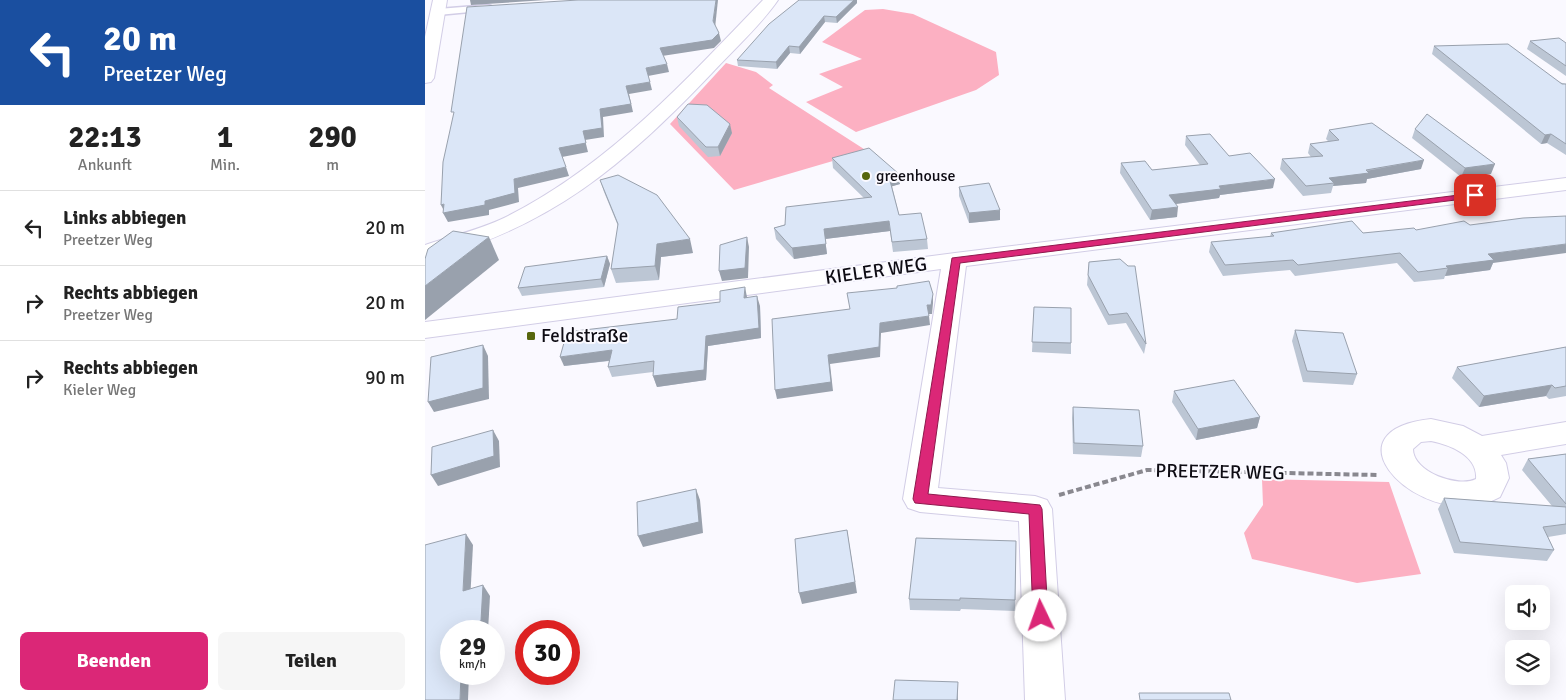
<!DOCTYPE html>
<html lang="de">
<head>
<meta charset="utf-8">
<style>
	:root { --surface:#fff; --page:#f6f6f6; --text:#222; --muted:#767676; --line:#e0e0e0; --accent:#db2777 }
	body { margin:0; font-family:Signika,sans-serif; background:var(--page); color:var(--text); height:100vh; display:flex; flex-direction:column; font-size:19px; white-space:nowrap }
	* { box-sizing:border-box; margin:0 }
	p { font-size:16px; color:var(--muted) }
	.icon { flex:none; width:28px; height:28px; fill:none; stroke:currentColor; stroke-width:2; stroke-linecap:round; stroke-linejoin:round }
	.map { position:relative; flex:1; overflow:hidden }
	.panel { display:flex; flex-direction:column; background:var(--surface); width:425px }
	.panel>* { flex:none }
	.guide { background:#1a4fa0; color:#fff; overflow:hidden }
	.controls { position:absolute; left:1080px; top:585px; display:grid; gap:10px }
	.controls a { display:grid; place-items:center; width:45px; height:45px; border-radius:8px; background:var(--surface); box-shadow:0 5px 20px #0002; font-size:25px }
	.speed { position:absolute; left:15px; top:620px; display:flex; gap:10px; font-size:25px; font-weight:700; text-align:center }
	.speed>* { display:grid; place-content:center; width:65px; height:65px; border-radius:50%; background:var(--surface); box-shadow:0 5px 20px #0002; line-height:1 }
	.speed small { font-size:12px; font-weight:400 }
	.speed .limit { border:8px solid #d22; background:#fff; color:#111 }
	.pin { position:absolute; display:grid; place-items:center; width:42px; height:42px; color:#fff; margin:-21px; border-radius:10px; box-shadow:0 2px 8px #0006 }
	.me { position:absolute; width:55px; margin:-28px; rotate:357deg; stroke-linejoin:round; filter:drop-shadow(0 0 4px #0008) }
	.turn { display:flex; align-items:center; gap:18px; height:105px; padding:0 20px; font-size:22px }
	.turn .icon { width:65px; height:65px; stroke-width:2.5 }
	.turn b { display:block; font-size:35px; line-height:42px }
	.eta { display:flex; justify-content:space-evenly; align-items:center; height:85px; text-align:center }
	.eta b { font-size:30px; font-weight:700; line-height:35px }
	.primary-button { display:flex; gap:10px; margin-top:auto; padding:10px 20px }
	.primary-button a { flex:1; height:58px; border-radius:8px; background:var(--accent); color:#fff; font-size:20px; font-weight:700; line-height:58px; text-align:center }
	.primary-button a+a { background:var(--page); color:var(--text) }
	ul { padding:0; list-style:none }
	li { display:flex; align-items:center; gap:15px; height:75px; padding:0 20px; border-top:1px solid var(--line) }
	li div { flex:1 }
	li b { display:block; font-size:19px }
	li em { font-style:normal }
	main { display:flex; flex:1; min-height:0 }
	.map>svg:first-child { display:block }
</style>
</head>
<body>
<main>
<section class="panel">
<div class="guide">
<div class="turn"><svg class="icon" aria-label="left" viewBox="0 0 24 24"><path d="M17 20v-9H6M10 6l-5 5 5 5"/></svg><div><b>20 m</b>Preetzer Weg</div></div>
</div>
<div class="eta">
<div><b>22:13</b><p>Ankunft</p></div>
<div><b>1</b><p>Min.</p></div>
<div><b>290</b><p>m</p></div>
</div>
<ul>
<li><svg class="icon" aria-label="left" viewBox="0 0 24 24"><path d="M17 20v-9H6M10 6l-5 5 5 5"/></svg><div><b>Links abbiegen</b><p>Preetzer Weg</p></div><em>20 m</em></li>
<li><svg class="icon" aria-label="right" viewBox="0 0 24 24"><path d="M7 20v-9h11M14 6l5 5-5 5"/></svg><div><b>Rechts abbiegen</b><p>Preetzer Weg</p></div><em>20 m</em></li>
<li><svg class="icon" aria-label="right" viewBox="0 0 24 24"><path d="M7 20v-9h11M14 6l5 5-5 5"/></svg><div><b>Rechts abbiegen</b><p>Kieler Weg</p></div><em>90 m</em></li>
</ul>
<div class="primary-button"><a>Beenden</a><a>Teilen</a></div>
</section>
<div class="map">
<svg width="1141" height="700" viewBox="0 0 1141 700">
	<rect width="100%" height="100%" fill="#faf9ff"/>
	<g fill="#fcb0c2">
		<path d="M458 9 488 14 571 52 574 75 551 90 431 132 381 102 418 87 394 74 437 59 397 42 440 10Z"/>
		<path d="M301 63 331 72 348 85 344 88 442 151 309 190 245 124Z"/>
		<path d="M837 479 964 482 996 574 932 583 827 559 819 533 838 505Z"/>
	</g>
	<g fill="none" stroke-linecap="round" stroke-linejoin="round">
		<g stroke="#d2cde6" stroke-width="3">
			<path id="service" d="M63 5 66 6V10L13 15 9 12 13 9Z"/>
		</g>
		<g stroke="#d2cde6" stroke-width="2">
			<g id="minor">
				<path d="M338 0H353C337 24 307 51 287 73 200 164 125 229 0 260V245C26 236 54 230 79 218 182 167 259 82 338 0Z"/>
				<path d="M1141 178V190L541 266 513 488 610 496 622 500 627 509 640 700H600L594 521 495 512 483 508 478 499 516 269 0 338V322L530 253Z"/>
				<path d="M1006 419 1038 426 1057 436 1141 422V444L1076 455 1081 463 1084 478 1075 497C1067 501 1058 505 1049 506 981 514 904 430 1006 419ZM1006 441C1026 445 1053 456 1051 479 1033 488 988 472 988 449L996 442Z"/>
			</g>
		</g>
		<g stroke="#d2cde6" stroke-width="2">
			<path id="secondary" d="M8 0H22L9 78 6 82 0 83V37Z"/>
		</g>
		<path stroke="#89888f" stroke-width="4" stroke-dasharray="6 3" stroke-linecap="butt" d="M634 495 722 470 952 475"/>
		<use href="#service" fill="#fff" fill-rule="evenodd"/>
		<use href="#minor" fill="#fff" fill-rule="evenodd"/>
		<use href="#secondary" fill="#fff" fill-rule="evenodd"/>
	</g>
	<g fill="#bcc6d4">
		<path d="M374 0H432V3L412 23 400 22 375 54 365 53 352 69 313 66 312 60Z"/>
		<path d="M1105 41 1141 43V76L1102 49Z"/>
		<path d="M1009 46 1141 84V155L1122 143 1116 144 1007 54Z"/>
		<path d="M252 117 307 133 295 156 283 157 254 126Z"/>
		<path d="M990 129 1066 174 1036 177 987 138Z"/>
		<path d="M904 130 996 169 942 179 941 183 908 186 906 193 878 196 855 169 857 159 886 157 883 153 885 144 904 142 901 139Z"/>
		<path d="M761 136 804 156 848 188 795 195 794 198 751 204 752 217 725 220 695 173 696 163 727 170 775 165 760 145Z"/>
		<path d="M407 158 475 184 467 186 474 215 502 239 503 249 468 252 465 231 400 239 402 254 369 259 351 239 349 228 439 198 408 168Z"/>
		<path d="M175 180 268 253 236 257 234 280 191 283 186 269 193 226 179 192Z"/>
		<path d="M534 187 575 220 544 223 534 196Z"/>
		<path d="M991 230 1068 263 1065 270 1020 276 1019 279 989 282 972 263 870 276 865 270 798 276 784 252 786 242 845 237 846 233H938Z"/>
		<path d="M182 256 185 264 179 287 97 296 93 288Z"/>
		<path d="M695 259 721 344 719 354 701 323 683 325 662 285 664 262Z"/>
		<path d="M322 298 335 306 336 338 283 346 281 380 232 387 228 376V372L187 377 183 367 184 361 139 366 295 302Z"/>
		<path d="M609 307 646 343V354L607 352Z"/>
		<path d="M870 330 932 374 928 385 878 382 867 341Z"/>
		<path d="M1141 347V396L1124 399 1121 396 1054 407 1027 378 1032 367Z"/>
		<path d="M749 391 835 417 832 428 771 440 747 402Z"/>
		<path d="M648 407 718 446 716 457 648 454 647 418Z"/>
		<path d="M1141 454V534L1123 537 1129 550 1122 561 1029 553 1013 509 1019 498 1127 506 1097 470 1103 459Z"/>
		<path d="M591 541 590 611 536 609 535 611 485 610 484 599Z"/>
	</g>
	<g fill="#99a1ad">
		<path d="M45 0H121L46 5Z"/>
		<path d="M291 0H293L290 28 288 21Z"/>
		<path d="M429 0H432V3L412 23 411 17Z"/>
		<path d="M399 16 400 22 375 54 374 47Z"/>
		<path d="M294 33 296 41 289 48 237 56 235 48Z"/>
		<path d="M364 46 365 53 352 69 351 62Z"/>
		<path d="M242 64 244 72 223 76 221 68Z"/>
		<path d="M225 82 227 90 204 94 208 112 178 117 179 137 160 140 163 152 137 157 134 148 158 131 175 109 201 86Z"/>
		<path d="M305 124 307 133 295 156 293 147Z"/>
		<path d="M1126 134 1122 143 1116 144 1120 135Z"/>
		<path d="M999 160 996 169 942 179 941 183 908 186 909 183 904 178Z"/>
		<path d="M1070 164 1066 174 1036 177 1040 168Z"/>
		<path d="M141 167 144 176 93 188 94 202 64 210V215L23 222 18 213H20L16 205 60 201 89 179Z"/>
		<path d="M474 174 475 184 465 187 464 177Z"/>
		<path d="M850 179 848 188 795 195 794 198 743 205 744 195 794 186Z"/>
		<path d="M753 207 752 217 725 220 727 210Z"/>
		<path d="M575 210V220L544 223V213Z"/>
		<path d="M464 221 465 231 400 239 402 254 369 259 367 248 399 229Z"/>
		<path d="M64 237 74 260 0 320V286Z"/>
		<path d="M322 237 324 247 323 278 297 281 294 271Z"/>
		<path d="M265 239 268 253 236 257 234 280 230 266 232 244Z"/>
		<path d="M1141 244V253L1068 263 1065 270 1020 276 1023 268 1021 266 1063 254Z"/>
		<path d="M182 256 185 264 179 287 176 279Z"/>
		<path d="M320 287 322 297V308L319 298Z"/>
		<path d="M508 294V303L507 314H503L502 305Z"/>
		<path d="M332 296 335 306 336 338 283 346 281 380 232 387 228 376Z"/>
		<path d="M504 316 505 325 456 333 455 357 405 364 408 391 352 399 350 390 403 355 455 323Z"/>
		<path d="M58 345 63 356 64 399 9 412 3 402Z"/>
		<path d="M187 350 190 360 139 366 135 357Z"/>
		<path d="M1127 385 1121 396 1054 407 1059 396Z"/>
		<path d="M835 417 832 428 771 440 773 429Z"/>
		<path d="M68 430 74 441 75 467 13 486 6 475Z"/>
		<path d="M271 489 275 500 278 533 218 547 213 536Z"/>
		<path d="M422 530 432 593 377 604 374 593Z"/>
		<path d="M41 534 48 545 45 602 38 591Z"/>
		<path d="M58 585 65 596 63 631H38V626Z"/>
		<path d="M36 674H44L43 700H35Z"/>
		<path d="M533 682V700H532Z"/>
	</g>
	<g fill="#dbe6f7" stroke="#99a1ad">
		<path d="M153 0H291L288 21 294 33 287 40 235 48 242 64 221 68 225 82 201 86 206 104 175 109 177 128 158 131 161 143 134 148 141 167 89 179 90 193 60 201V205L18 213 19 204 16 205 18 162 29 112H26L42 7Z"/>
		<path d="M374 0H429L411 17 399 16 374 47 364 46 351 62 312 60 344 24Z"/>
		<path d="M1134 38 1141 43V66L1105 41Z"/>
		<path d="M1083 44 1137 84H1141V144L1126 134 1120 135 1009 46Z"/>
		<path d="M263 104 282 105 305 124 293 147H281L252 117Z"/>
		<path d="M1002 114 1070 164 1040 168 990 129Z"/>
		<path d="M947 123 999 160 941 170 944 173 904 178 909 183 881 186 857 159 898 156 885 144 914 140 904 130Z"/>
		<path d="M785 134 804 156 825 153 850 179 794 186 796 189 744 195 753 207 727 210 696 163 720 161 727 170 783 164 761 136Z"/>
		<path d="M444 148 474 174 464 177 474 215 496 213 502 239 467 242 464 221 399 229 401 244 367 248 349 228 360 225 361 207 447 197 407 158Z"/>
		<path d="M193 175 232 195 265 239 232 244 230 266 186 269 193 224 175 180Z"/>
		<path d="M564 183 575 210 544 213 534 187Z"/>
		<path d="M1141 216V244L1063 254 1069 260 1021 266 1023 268 993 272 975 253 873 265 868 260 800 265 786 242 849 236 846 233 927 221 938 233 989 228 991 230 1039 221 1045 225 1098 218Z"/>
		<path d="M28 231 64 237 0 286V259L3 249Z"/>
		<path d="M322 237 320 268 294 271 295 245Z"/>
		<path d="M182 256 176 279 93 288 100 267Z"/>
		<path d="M695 259 703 266H710L721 344 702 313 684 315 663 275 664 262Z"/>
		<path d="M504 281 508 294 506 305H502L504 316 455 323 454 347 403 355 406 382 350 390 347 319 425 309 422 293 472 288V286Z"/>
		<path d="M320 287 319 298 332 296 334 328 281 336 279 370 228 376 229 361 183 367 187 350 135 357 142 332 252 319 253 307 295 302V291Z"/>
		<path d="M609 307 646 308V343L607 342Z"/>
		<path d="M870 330 918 333 932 374 882 371Z"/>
		<path d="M58 345V388L3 402 6 357Z"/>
		<path d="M1141 347V386L1130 388 1127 385 1059 396 1032 367Z"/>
		<path d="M809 380 835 417 773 429 749 391Z"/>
		<path d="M648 407 714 410 718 446 649 443Z"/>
		<path d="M68 430 69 456 6 475 7 447Z"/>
		<path d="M1141 454V504L1103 459Z"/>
		<path d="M271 489 274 522 213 536 212 502Z"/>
		<path d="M1019 498 1141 507V524L1118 527 1129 550 1035 542Z"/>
		<path d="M422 530 430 582 374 593 370 539Z"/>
		<path d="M41 534 38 591 58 585 56 621 38 626V631H26V674H36L35 700H0V545Z"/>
		<path d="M491 538 591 541 590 600 535 598V600L484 599Z"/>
		<path d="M470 680 533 682 532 700H468Z"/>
		<path d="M714 693H804L806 700H715Z"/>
	</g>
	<path fill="#db2777" stroke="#8e194d" d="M1050 193 1055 195 1054 197 535 263 503 494 615 505 617 509 623 616 621 621 616 623 610 621 608 616 604 514 490 503 488 499 527 258Z"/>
	<g fill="#57660d" stroke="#faf9ff" stroke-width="2">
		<circle cx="441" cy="176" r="5"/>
		<rect x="101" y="331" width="10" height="10" rx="2.5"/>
	</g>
	<g text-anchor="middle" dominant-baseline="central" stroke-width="4" stroke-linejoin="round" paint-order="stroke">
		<g font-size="16" fill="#0d0b13" stroke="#faf9ff" text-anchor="start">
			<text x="451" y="176">greenhouse</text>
		</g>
		<g font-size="19" fill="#0d0b13" stroke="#faf9ff">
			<text transform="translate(451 271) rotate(-8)">KIELER WEG</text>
			<text transform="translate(795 472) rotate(1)">PREETZER WEG</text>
		</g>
		<g font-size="19" fill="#0d0b13" stroke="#faf9ff" text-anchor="start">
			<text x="116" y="336">Feldstraße</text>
		</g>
	</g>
</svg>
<div class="controls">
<a><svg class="icon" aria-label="sound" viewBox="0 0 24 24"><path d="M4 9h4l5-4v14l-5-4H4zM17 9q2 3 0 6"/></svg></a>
<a><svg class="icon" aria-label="layers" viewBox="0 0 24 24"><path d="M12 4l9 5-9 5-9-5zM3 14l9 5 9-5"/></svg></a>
</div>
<div class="speed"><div>29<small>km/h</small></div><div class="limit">30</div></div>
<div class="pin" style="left:1050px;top:195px;background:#d93025"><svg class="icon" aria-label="arrive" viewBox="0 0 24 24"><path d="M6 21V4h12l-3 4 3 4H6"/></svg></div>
<svg class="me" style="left:616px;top:616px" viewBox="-20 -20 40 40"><circle r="19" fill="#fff"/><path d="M0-13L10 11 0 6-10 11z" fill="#db2777"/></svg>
</div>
</main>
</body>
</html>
